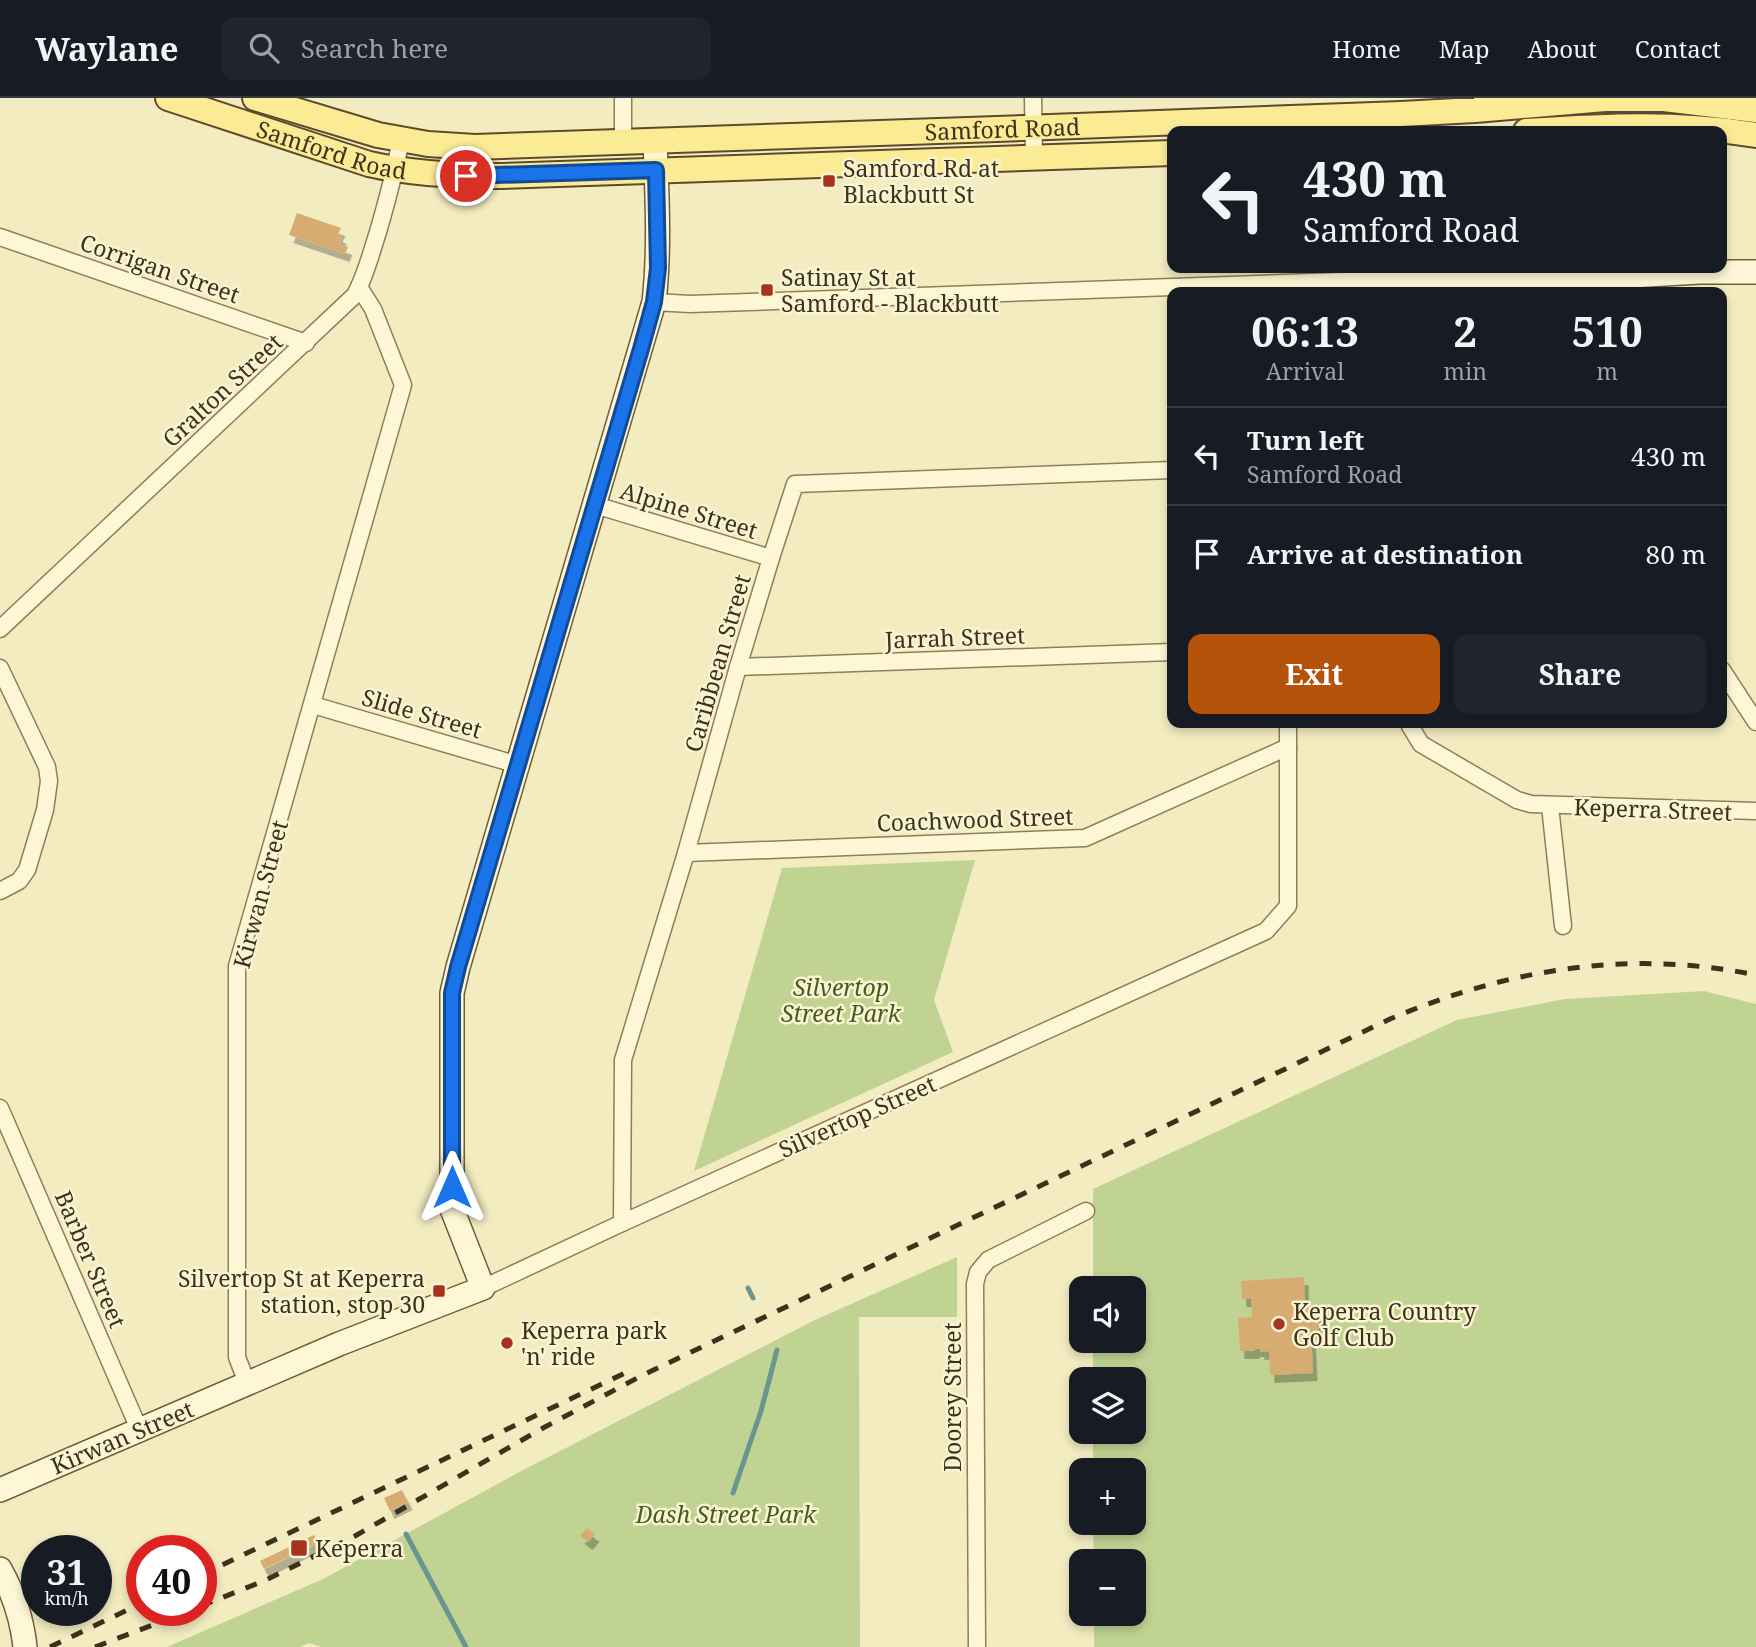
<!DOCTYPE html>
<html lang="en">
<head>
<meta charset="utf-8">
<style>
	:root { --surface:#171b24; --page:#20242c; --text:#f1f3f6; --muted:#9ea1a6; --line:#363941; --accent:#b45309 }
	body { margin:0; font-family:"Noto Serif",serif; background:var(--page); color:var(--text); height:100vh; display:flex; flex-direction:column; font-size:26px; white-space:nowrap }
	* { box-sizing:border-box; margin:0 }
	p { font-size:23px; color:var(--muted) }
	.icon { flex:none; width:38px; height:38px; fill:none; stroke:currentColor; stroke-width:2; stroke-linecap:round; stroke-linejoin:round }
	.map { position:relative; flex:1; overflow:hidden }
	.details { position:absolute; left:1167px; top:189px; width:560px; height:441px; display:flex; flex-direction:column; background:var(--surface); border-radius:14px; box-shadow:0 4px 10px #0003 }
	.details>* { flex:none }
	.guide { position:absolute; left:1167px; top:28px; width:560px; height:147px; border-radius:14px; box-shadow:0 4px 10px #0003; background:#171b24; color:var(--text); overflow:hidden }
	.tools { position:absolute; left:1069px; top:1178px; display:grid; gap:14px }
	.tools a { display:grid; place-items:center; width:77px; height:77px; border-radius:14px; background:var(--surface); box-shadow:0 4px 10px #0003; font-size:35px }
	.speed { position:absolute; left:21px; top:1437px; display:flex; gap:14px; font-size:35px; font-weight:700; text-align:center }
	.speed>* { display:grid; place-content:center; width:91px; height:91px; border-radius:50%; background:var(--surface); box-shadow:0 4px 10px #0003; line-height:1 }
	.speed small { font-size:18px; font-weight:400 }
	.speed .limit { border:10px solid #d22; background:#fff; color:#111 }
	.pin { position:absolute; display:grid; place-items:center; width:60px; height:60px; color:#fff; margin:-30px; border:4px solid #fff; border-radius:50%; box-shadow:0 2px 7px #0007 }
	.me { position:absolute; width:77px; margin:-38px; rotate:0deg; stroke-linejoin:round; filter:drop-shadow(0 0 5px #0008) }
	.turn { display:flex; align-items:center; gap:24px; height:147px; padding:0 21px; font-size:32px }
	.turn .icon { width:91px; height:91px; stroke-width:2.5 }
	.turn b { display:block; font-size:49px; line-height:60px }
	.eta { display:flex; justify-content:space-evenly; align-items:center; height:119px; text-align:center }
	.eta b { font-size:42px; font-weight:700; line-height:49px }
	.primary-button { display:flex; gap:14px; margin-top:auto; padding:14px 21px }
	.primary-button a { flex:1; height:80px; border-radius:14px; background:var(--accent); color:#fff; font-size:28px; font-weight:700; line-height:80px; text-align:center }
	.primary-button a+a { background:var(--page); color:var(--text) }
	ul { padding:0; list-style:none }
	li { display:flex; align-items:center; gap:21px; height:98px; padding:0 21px; border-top:2px solid var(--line) }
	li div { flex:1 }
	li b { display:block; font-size:26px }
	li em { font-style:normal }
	header { display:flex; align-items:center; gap:42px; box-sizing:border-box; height:98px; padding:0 35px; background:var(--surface); border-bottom:2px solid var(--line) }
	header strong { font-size:33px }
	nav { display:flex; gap:38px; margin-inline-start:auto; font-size:24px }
	.search { width:490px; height:63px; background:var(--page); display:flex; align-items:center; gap:18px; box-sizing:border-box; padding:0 24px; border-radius:14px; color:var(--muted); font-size:26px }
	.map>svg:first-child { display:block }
</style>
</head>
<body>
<header>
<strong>Waylane</strong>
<div class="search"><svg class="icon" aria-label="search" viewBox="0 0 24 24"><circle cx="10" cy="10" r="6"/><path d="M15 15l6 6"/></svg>Search here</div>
<nav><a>Home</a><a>Map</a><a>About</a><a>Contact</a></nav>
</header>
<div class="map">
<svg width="1756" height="1549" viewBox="0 0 1756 1549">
	<defs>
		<filter id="shadow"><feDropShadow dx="4.5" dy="8" stdDeviation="0" flood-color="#0004"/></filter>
	</defs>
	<rect width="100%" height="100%" fill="#f3ecc1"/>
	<g fill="#c1d393">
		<path d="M975 762 934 902 953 954 694 1073 782 770Z"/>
		<path d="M1704 893 1756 906V1549H1094V1516H1134V1463H1094L1093 1425 1134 1424V1372H1093V1334H1134V1281H1093V1243L1134 1242V1190H1093V1091L1457 922 1565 901Z"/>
		<path d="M957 1159V1219H859L860 1549H321L309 1545 300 1549H167L323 1481 525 1371 815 1222Z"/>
	</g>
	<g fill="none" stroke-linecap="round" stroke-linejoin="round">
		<g stroke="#6a9591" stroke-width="5">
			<path d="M748 1190 753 1200"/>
			<path d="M733 1395 761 1313 777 1252"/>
			<path d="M406 1436 466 1549"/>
		</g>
	</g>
	<g fill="#d6ac72" filter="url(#shadow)">
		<path d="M297 115 341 130 338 136 342 138 339 146 348 149 345 156 289 137Z"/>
		<path d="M1304 1179 1305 1208H1318L1319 1232 1311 1233 1313 1275 1270 1277 1269 1253 1260 1254V1251H1255V1253H1240L1238 1220 1252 1219 1251 1201H1242L1241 1183Z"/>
		<path d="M402 1392 408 1404 390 1413 384 1400Z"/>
		<path d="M587 1430 595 1436 588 1444 580 1438Z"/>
		<path d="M314 1437 318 1445 264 1471 260 1463Z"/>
	</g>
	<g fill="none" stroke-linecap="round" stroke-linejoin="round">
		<g stroke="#8f7e56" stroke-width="19">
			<g id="street">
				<path d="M1033 0 1034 60"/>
				<path d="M623 44V0"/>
				<path d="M0 139 306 245"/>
				<path d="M654 204 690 206 1398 181 1409 184V192"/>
				<path d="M595 407 771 460"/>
				<path d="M0 531 355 197C366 177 371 155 378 134 387 103 395 73 401 41"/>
				<path d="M738 569 1172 554"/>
				<path d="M0 570 47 669 49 683 45 712 27 772 19 783 0 793"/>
				<path d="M1722 572 1756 624"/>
				<path d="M313 607 518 667"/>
				<path d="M1410 625V628L1421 646 1517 702 1531 706 1756 713"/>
				<path d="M1550 708 1563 828"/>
				<path d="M686 755 1085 740 1288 649"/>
				<path d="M0 1010 139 1331"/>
				<path d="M622 1125 623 962 686 755 738 569 771 460 795 386 1172 372"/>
				<path d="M483 1190 622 1125 1266 833 1288 808V625"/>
				<path d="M247 1285 237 1259V868L403 287 373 211 359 189"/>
				<path d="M977 1549 975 1186 978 1174 988 1162 1086 1113"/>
			</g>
		</g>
		<g stroke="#715e39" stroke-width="26">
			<g id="secondary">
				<path d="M1409 170V184L1419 185 1597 180 1699 174H1756"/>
				<path d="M0 1392 339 1246 483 1190 452 1111V895L458 869 654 204C660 151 657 97 655 43"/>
				<path d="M0 1471C14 1496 22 1520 25 1549"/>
			</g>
		</g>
		<g stroke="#5d4a2b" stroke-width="28">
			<g id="primary">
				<path id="s1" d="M168 0 369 66C413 76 456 78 501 78L1172 55"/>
				<path id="s2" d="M255 0 378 37 428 46 475 49 997 31 1401 16 1475 12 1605 1H1664L1756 12"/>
				<path d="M1526 33C1605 28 1678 24 1756 37"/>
			</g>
		</g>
		<use href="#street" stroke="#fdf7d6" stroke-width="16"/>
		<use href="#secondary" stroke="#fdf7d6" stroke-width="23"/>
		<use href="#primary" stroke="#fbeb95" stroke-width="24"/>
		<g stroke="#3d321c" stroke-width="5" stroke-dasharray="12 12" stroke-linecap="butt">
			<path d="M201 1477 625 1275"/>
			<path d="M201 1508 266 1482 355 1438 543 1330 641 1278 1390 921C1508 871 1629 851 1756 877"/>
			<path d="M50 1549 142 1505"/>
			<path d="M95 1549 192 1512"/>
		</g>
	</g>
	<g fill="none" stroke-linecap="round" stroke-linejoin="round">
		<g stroke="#114b97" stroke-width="18">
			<path id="route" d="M452 1089V895L458 869 641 251 654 204 658 170 656 72 466 78"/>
		</g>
		<use href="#route" stroke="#1a73e8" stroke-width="12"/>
	</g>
	<g fill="#a6331e" stroke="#faf4d2" stroke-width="2.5">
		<rect x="822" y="76" width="14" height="14" rx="3.5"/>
		<rect x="760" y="185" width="14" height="14" rx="3.5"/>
		<rect x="432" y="1186" width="14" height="14" rx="3.5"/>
		<circle cx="1279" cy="1226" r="7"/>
		<circle cx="507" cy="1245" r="7"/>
		<rect x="290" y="1441" width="18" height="18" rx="3.5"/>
	</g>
	<g text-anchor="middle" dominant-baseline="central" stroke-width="5" stroke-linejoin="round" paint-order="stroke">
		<g font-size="23" fill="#3d321c" stroke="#faf4d2">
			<text stroke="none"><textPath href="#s2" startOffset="754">Samford Road</textPath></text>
			<text stroke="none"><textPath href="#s1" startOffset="172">Samford Road</textPath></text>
			<text transform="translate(160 170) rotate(19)">Corrigan Street</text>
			<text transform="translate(222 292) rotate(-43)">Gralton Street</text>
			<text transform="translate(689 412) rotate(17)">Alpine Street</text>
			<text transform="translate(955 539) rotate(-2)">Jarrah Street</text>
			<text transform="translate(717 565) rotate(-74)">Caribbean Street</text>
			<text transform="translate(422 615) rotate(16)">Slide Street</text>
			<text transform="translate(1653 711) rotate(2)">Keperra Street</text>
			<text transform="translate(975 721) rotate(-2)">Coachwood Street</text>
			<text transform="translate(260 796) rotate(-75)">Kirwan Street</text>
			<text transform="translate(857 1018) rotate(-24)">Silvertop Street</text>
			<text transform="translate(91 1161) rotate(67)">Barber Street</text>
			<text transform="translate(952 1299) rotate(-90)">Doorey Street</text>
			<text transform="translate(122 1339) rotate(-23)">Kirwan Street</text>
		</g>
		<g font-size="23" fill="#3d321c" stroke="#faf4d2" text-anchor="start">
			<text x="843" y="70">Samford Rd at<tspan x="843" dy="26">Blackbutt St</tspan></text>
			<text x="781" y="179">Satinay St at<tspan x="781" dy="26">Samford - Blackbutt</tspan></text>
			<text x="425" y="1180" text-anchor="end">Silvertop St at Keperra<tspan x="425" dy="26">station, stop 30</tspan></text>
			<text x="1293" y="1213">Keperra Country<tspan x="1293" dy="26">Golf Club</tspan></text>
			<text x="521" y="1232">Keperra park<tspan x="521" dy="26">'n' ride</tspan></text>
			<text x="315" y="1450">Keperra</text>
		</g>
		<g font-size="23" font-style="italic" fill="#435c20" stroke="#faf4d2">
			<text x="841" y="889">Silvertop<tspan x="841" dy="26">Street Park</tspan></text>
			<text x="726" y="1416">Dash Street Park</text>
		</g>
	</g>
</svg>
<div class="tools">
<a><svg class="icon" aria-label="sound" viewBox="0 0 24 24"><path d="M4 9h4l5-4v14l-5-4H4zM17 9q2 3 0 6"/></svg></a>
<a><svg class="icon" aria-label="layers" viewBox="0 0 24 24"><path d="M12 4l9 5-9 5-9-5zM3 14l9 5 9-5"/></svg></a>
<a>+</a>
<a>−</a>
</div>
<div class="speed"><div>31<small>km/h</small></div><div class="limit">40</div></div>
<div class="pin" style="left:466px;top:78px;background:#d93025"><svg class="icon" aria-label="arrive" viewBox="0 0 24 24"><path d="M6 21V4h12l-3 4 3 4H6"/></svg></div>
<svg class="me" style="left:452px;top:1089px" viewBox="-20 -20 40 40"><path d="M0-17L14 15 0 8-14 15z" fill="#1a73e8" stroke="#fff" stroke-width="4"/></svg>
<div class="guide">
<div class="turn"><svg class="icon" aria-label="left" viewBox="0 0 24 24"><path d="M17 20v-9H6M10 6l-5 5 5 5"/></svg><div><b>430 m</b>Samford Road</div></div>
</div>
<section class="details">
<div class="eta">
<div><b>06:13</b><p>Arrival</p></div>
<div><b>2</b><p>min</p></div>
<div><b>510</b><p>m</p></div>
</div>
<ul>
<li><svg class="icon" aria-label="left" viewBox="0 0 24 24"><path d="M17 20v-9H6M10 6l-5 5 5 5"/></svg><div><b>Turn left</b><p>Samford Road</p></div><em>430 m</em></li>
<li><svg class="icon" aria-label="arrive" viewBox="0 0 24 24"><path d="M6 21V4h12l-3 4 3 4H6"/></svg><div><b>Arrive at destination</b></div><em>80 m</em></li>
</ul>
<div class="primary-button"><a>Exit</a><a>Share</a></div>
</section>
</div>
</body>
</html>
